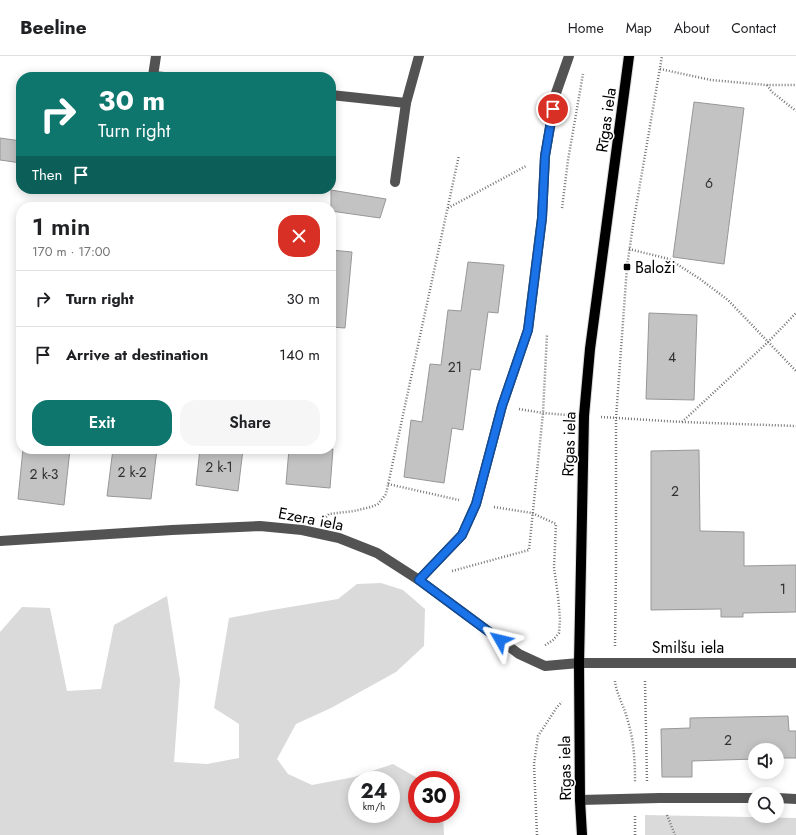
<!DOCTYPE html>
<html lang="en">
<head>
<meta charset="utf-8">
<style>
	:root { --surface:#fff; --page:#f6f6f6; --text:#202124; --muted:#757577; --line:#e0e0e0; --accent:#0f766e }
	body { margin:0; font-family:Jost,sans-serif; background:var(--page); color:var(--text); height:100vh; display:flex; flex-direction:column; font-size:15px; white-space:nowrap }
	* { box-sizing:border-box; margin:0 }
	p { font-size:13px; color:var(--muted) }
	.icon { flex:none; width:22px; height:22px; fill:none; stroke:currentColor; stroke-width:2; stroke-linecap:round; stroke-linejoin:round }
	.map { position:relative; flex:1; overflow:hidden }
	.panel { position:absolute; left:16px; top:146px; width:320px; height:252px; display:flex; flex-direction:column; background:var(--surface); border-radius:16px; box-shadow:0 2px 10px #0003 }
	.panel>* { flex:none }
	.banner { position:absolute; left:16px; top:16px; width:320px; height:122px; border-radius:16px; box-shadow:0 2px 10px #0003; background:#0f766e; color:#fff; overflow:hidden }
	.tools { position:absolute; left:748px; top:687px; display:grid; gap:8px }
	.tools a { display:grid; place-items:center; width:36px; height:36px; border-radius:50%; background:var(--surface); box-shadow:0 2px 10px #0003; font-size:20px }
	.speed { position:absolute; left:348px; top:715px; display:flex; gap:8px; font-size:20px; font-weight:700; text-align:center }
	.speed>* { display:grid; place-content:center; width:52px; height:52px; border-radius:50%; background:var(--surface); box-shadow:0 2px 10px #0003; line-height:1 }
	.speed small { font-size:10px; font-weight:400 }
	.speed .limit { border:6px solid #d22; background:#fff; color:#111 }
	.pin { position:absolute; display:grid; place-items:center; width:34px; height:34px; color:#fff; margin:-17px; border:2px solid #fff; border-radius:50%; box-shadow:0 1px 4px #0007 }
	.me { position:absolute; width:44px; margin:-22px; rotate:307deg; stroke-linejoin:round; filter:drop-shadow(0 0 3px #0008) }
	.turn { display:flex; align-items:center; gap:14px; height:84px; padding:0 16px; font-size:18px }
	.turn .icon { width:52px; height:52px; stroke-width:2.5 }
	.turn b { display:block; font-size:28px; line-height:34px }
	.then { display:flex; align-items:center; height:38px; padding:0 16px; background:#0003; gap:8px; font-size:15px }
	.round { display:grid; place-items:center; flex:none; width:42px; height:42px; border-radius:16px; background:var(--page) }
	.overview { display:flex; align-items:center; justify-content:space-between; height:68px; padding:0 16px }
	h1 { font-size:24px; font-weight:600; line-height:30px }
	.primary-button { display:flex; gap:8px; margin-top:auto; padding:8px 16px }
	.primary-button a { flex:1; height:46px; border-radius:16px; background:var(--accent); color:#fff; font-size:16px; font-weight:600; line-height:46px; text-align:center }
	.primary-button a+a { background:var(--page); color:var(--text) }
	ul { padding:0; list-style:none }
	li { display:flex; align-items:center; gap:12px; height:56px; padding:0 16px; border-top:1px solid var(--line) }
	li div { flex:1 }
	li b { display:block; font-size:15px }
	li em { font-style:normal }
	header { display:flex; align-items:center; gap:24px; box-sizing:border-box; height:56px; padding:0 20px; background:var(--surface); border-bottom:1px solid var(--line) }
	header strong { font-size:19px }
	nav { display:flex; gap:22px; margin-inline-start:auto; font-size:14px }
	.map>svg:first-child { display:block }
</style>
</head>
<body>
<header>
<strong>Beeline</strong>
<nav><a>Home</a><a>Map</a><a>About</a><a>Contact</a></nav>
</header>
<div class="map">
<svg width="796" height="779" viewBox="0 0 796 779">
	<rect width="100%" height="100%" fill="#fff"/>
	<g fill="#dadada" fill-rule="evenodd">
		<path d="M381 527 403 534 425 553 424 590 396 616 331 652 296 668 277 703 288 718 312 729 354 721 393 708 421 724H417V758H443L444 779H0V576L22 551 50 552 67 635 101 633 114 569 167 540 180 624 174 706 207 708 239 702V668L214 652 229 562 266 555 338 543 357 528ZM357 724H391V758H357Z"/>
		<path d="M645 759 796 762V779H645Z"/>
	</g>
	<g fill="#c3c3c3" stroke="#979797">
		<path d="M694 46 744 52 724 208 673 201Z"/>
		<path d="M0 82 21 85V107L0 104Z"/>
		<path d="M331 134 386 143 380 162 331 155Z"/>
		<path d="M331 194 352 196 345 272 331 271Z"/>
		<path d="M468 206 504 209 498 257 488 256 480 314 471 313 463 374 452 372 444 427 404 421 411 364 422 366 430 308 441 309 448 254 461 255Z"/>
		<path d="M649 257 697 259 694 344 646 343Z"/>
		<path d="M23 393H70L64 449 18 443Z"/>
		<path d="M113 393H157L151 443 107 440Z"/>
		<path d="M200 393H243L238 435 196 429Z"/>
		<path d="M289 393H333L330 432 286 428Z"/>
		<path d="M699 394 700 475 744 476V510L796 509V556L743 557V561H721V553L651 554V395Z"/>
		<path d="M788 660 789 675H796V702H777V694H755V703L692 705V721H662L661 673 690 672V662Z"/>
	</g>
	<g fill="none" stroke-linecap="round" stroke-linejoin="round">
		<g stroke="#dbdbdb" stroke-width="12">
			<path id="major" d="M582 779 580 744 579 607 584 360 590 293 629 0"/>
		</g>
		<g stroke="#757575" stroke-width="2.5" stroke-dasharray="1 2" stroke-linecap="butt">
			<path d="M660 13 711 24 766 29H796"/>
			<path d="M767 29 772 36 796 55"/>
			<path d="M448 152 526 110"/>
			<path d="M562 152 568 104 583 18"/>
			<path d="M629 193 669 203 700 223 728 244 796 315"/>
			<path d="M519 353 543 357 568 359"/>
			<path d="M601 361 682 366 796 370"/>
			<path d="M682 366 768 286 796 257"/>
			<path d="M388 428 459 444"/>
			<path d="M494 451 532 457 556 468 554 511 558 540 560 563 559 577 553 584 544 590"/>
			<path d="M326 461 329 458 354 455 371 451 378 448 386 438 459 99"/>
			<path d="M452 515 529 494 543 357 547 278"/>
			<path d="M615 590 616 510V362L627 211 633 169 662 0"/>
			<path d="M615 625C616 637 624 650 627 662 634 684 635 704 635 727"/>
			<path d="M645 625 647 726"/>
			<path d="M667 759 675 779"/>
			<path d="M635 760V779"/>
			<path d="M537 779 534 708 538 680 557 651 562 646"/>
		</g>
		<g stroke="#535353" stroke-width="10">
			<path d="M156 0 153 20 164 21"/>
			<path d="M331 39 406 47"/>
			<path d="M395 126 406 47 419 0"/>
			<path d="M0 485 172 474 260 470 302 474 339 482 377 497 419 524 519 598 545 610 579 607H796"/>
			<path d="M419 524 462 479 476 448 502 350 528 274 542 162 545 100 556 37 569 0"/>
			<path d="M777 742 796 743"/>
			<path d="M580 744 660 742H755"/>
		</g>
		<use href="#major" stroke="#000" stroke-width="10"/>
	</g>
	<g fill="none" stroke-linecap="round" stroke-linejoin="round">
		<g stroke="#114b97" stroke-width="10">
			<path id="route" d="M500 584 419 524 462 479 476 448 502 350 528 274 542 162 545 100 553 53"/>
		</g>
		<use href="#route" stroke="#1a73e8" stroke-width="7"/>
	</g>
	<rect fill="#000" stroke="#fff" stroke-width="1.5" x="623" y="207" width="8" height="8" rx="2"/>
	<g text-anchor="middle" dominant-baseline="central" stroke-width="3" stroke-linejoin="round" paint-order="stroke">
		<g font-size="14" fill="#313131">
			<text x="709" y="127">6</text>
			<text x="672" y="301">4</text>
			<text x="455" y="311">21</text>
			<text x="219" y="411">2 k-1</text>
			<text x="132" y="416">2 k-2</text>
			<text x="44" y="418">2 k-3</text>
			<text x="675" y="435">2</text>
			<text x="783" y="533">1</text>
			<text x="728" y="684">2</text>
		</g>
		<g font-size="16" fill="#000" stroke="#fff">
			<text transform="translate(606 64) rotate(-82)">Rīgas iela</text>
			<text transform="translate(569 388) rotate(-88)">Rīgas iela</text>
			<text transform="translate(311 463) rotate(11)">Ezera iela</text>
			<text x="688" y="591">Smilšu iela</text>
			<text transform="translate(565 712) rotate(-91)">Rīgas iela</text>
		</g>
		<g font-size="16" fill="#000" stroke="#fff" text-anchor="start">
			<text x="635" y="211">Baloži</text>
		</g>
	</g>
</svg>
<div class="tools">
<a><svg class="icon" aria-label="sound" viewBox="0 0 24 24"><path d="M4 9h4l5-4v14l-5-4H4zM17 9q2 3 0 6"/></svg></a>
<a><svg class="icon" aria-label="search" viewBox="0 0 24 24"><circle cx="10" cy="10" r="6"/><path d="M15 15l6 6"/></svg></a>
</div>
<div class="speed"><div>24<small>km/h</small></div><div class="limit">30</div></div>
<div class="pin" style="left:553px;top:53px;background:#d93025"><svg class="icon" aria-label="arrive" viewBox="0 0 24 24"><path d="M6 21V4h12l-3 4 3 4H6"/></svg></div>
<svg class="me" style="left:500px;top:584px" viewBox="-20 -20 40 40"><path d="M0-17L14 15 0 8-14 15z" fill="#1a73e8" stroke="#fff" stroke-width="4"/></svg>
<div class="banner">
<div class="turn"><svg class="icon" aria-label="right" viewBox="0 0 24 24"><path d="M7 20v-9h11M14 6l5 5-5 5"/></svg><div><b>30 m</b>Turn right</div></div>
<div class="then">Then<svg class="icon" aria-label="arrive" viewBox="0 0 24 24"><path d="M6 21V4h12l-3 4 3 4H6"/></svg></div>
</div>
<section class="panel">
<div class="overview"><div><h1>1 min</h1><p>170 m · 17:00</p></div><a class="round" style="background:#d93025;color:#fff"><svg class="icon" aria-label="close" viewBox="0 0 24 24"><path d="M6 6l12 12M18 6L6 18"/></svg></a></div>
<ul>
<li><svg class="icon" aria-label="right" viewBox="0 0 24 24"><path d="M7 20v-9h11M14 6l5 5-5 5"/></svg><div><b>Turn right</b></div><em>30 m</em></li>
<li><svg class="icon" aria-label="arrive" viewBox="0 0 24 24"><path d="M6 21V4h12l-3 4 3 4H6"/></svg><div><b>Arrive at destination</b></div><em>140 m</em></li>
</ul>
<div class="primary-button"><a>Exit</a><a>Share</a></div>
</section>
</div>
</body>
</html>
